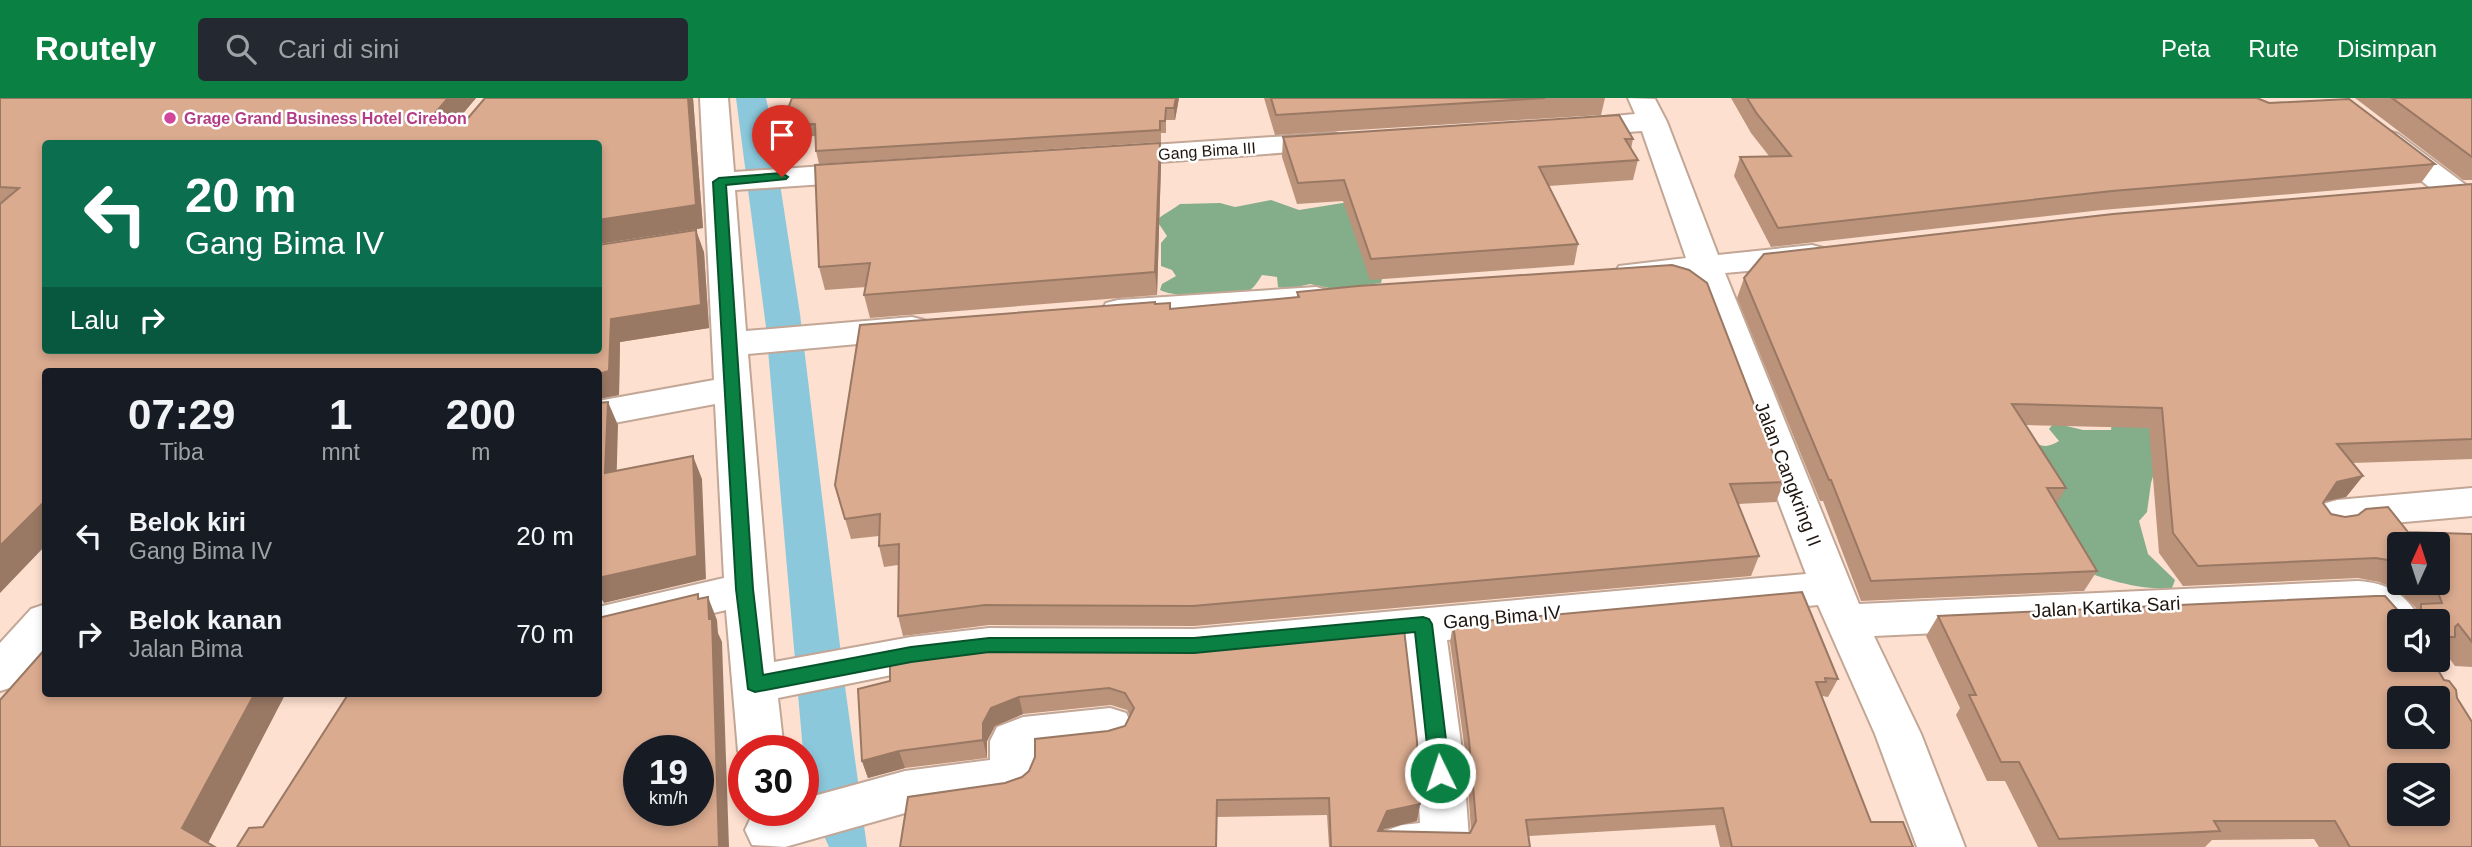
<!DOCTYPE html>
<html lang="id">
<head>
<meta charset="utf-8">
<style>
	:root { --surface:#171b24; --page:#242831; --text:#f1f3f6; --muted:#9ea1a6; --accent:#0b8043 }
	body { margin:0; font-family:Helvetica,sans-serif; background:var(--page); color:var(--text); height:100vh; display:flex; flex-direction:column; font-size:26px; white-space:nowrap }
	* { box-sizing:border-box; margin:0 }
	p { font-size:23px; color:var(--muted) }
	.icon { flex:none; width:38px; height:38px; fill:none; stroke:currentColor; stroke-width:2; stroke-linecap:round; stroke-linejoin:round }
	.map { position:relative; flex:1; overflow:hidden }
	.side { position:absolute; left:42px; top:270px; width:560px; height:329px; display:flex; flex-direction:column; background:var(--surface); border-radius:7px; box-shadow:0 4px 10px #0003 }
	.side>* { flex:none }
	.hud { position:absolute; left:42px; top:42px; width:560px; height:214px; border-radius:7px; box-shadow:0 4px 10px #0003; background:#0b6e4f; color:#fff; overflow:hidden }
	.needle { width:46px; rotate:3deg }
	.buttons { position:absolute; left:2387px; top:434px; display:grid; gap:14px }
	.buttons a { display:grid; place-items:center; width:63px; height:63px; border-radius:7px; background:var(--surface); box-shadow:0 4px 10px #0003; font-size:35px }
	.speed { position:absolute; left:623px; top:637px; display:flex; gap:14px; font-size:35px; font-weight:700; text-align:center }
	.speed>* { display:grid; place-content:center; width:91px; height:91px; border-radius:50%; background:var(--surface); box-shadow:0 4px 10px #0003; line-height:1 }
	.speed small { font-size:18px; font-weight:400 }
	.speed .limit { border:10px solid #d22; background:#fff; color:#111 }
	.pin { position:absolute; display:grid; place-items:center; width:60px; height:60px; color:#fff; margin:-72px -30px; border-radius:50% 50% 50% 0; rotate:-45deg; box-shadow:0 0 7px #0007 }
	.pin .icon { rotate:45deg }
	.me { position:absolute; width:77px; margin:-38px; rotate:356deg; stroke-linejoin:round; filter:drop-shadow(0 0 5px #0008) }
	.turn { display:flex; align-items:center; gap:24px; height:147px; padding:0 28px; font-size:32px }
	.turn .icon { width:91px; height:91px; stroke-width:2.5 }
	.turn b { display:block; font-size:49px; line-height:60px }
	.then { display:flex; align-items:center; height:66px; padding:0 28px; background:#0003; gap:14px; font-size:26px }
	.eta { display:flex; justify-content:space-evenly; align-items:center; height:119px; text-align:center }
	.eta b { font-size:42px; font-weight:700; line-height:49px }
	ul { padding:0; list-style:none }
	li { display:flex; align-items:center; gap:21px; height:98px; padding:0 28px }
	li div { flex:1 }
	li b { display:block; font-size:26px }
	li em { font-style:normal }
	header { display:flex; align-items:center; gap:42px; box-sizing:border-box; height:98px; padding:0 35px; background:var(--accent); color:#fff }
	header strong { font-size:33px }
	nav { display:flex; gap:38px; margin-inline-start:auto; font-size:24px }
	.search { width:490px; height:63px; background:var(--page); display:flex; align-items:center; gap:18px; box-sizing:border-box; padding:0 24px; border-radius:7px; color:var(--muted); font-size:26px }
	.map>svg:first-child { display:block }
</style>
</head>
<body>
<header>
<strong>Routely</strong>
<div class="search"><svg class="icon" aria-label="search" viewBox="0 0 24 24"><circle cx="10" cy="10" r="6"/><path d="M15 15l6 6"/></svg>Cari di sini</div>
<nav><a>Peta</a><a>Rute</a><a>Disimpan</a></nav>
</header>
<div class="map">
<svg width="2472" height="749" viewBox="0 0 2472 749">
	<rect width="100%" height="100%" fill="#fde0d0"/>
	<g fill="#84ad8a">
		<path d="M1271 102 1299 112 1349 104 1382 181 1381 185 1334 191 1310 186 1288 191 1278 189 1277 179 1262 177C1257 185 1252 193 1243 196 1229 201 1172 199 1160 192L1162 186 1176 178 1172 172 1161 168V145L1167 138 1159 126V120C1165 115 1174 111 1180 106L1220 105 1235 109Z"/>
		<path d="M2113 314 2165 337 2151 385 2147 414 2139 423 2148 456 2175 482 2172 490C2137 493 2099 479 2067 467L2036 345C2044 350 2051 348 2059 343L2049 331 2054 325 2083 332H2111Z"/>
	</g>
	<path fill="#8bc8db" d="M736 0H766L769 14 800 216 844 581 867 749H829L805 696 803 653 766 229Z"/>
	<g fill="none" stroke-linecap="round" stroke-linejoin="round">
		<g stroke="#c2a696" stroke-width="4">
			<g id="minor">
				<path d="M700 0H728L734 74 869 65 880 68 884 74 880 80 869 83 735 92 746 233 912 219 924 222 929 230 924 238 912 241 748 256 774 564 911 539 989 530 1194 531 1806 476 1693 179 1631 185 1619 182 1615 175 1619 168 1686 160 1642 33 1572 38 1562 35 1558 29 1562 23 1635 16 1628 0 1655 1 1667 24 1718 157 1812 147 1823 150 1828 157 1823 164 1812 167 1725 175 1859 506 2358 483C2388 485 2407 496 2421 523H2399V539L2385 535 2368 516 2358 515 1874 538 1921 636 1965 749H1917L1875 636 1818 507 1447 542 1463 660 1469 740 1466 749H1378L1385 733 1402 727 1420 725 1417 660 1404 546 1194 565 989 564 911 573 778 600 784 653H744V665L738 653 726 512 598 543V509L724 480 715 306 598 328V303L714 282Z"/>
				<path d="M2388 33 2398 36 2466 87 2470 94 2466 101 2455 103 2444 101 2378 48 2373 42 2378 36Z"/>
				<path d="M1334 35 1344 38 1349 44 1344 50 1107 68 1096 65 1092 59 1096 53 1107 50Z"/>
				<path d="M1316 189 1328 192 1333 199 1328 206 1118 224 1106 221 1101 213 1106 205 1118 202Z"/>
				<path d="M2472 390V418L2348 429C2338 440 2328 438 2315 434L2309 424 2323 406 2337 402Z"/>
				<path d="M46 506V553L16 588 0 593V545L31 511Z"/>
				<path d="M1110 610 1126 615 1133 629 1126 643 1110 648 1036 656V675L1030 689 1025 694 1008 700 905 715 785 749 752 747 745 732 752 717 764 712H803V701L905 673 990 662V643L997 629 1023 619Z"/>
			</g>
		</g>
		<use href="#minor" fill="#fff" fill-rule="evenodd"/>
	</g>
	<g fill="#bb937b" fill-rule="evenodd">
		<path d="M0 0H476L454 26H463L485 0H693L703 130 598 146V46L46 252H266L704 154 709 230 620 244 619 297 598 301V273H46L0 495Z"/>
		<path d="M1179 0 1175 22H1166V35H1161V44L819 66 816 53V38L785 39 782 27Z"/>
		<path d="M1264 0H1605L1601 17 1275 37Z"/>
		<path d="M1731 0H2257L2435 66 2421 85 2102 112 1771 149 1734 78 1740 59 1769 58 1751 35Z"/>
		<path d="M2355 0H2472V82H2463Z"/>
		<path d="M1283 39 1633 41 1631 51 1638 62 1633 82 1549 88 1578 146 1574 167 1370 182 1343 103 1297 106 1282 59Z"/>
		<path d="M1161 67 1157 197 870 220 864 197 866 189 825 192 819 169Z"/>
		<path d="M2472 86V361L2352 365 2363 378 2346 399 2324 404 2323 405 2331 416 2408 434 2472 436V569L2455 568 2443 552 2438 557V523H2399L2472 749H2319L2314 741 2212 742 2205 749H2038L2005 683H1987L1956 617 1960 610 1926 538 1938 518 2402 517 2408 519 2416 510 2397 491 2379 484 2358 480 2183 488 2159 455 2149 330 2026 327 2066 390 2056 406 2097 473 2084 493 1861 503 1823 403H1820L1737 200 1744 180ZM2399 446 2438 485H2399Z"/>
		<path d="M1297 194 1784 384 1776 404 1738 406 1759 458 1751 478 1194 528 989 527 903 538 898 518V467L884 469 879 448V438L851 441 835 387 1155 206 1170 211 1297 200Z"/>
		<path d="M1453 526 1838 581 1828 599 1822 598 1871 724 1913 749H1720L1715 727 1529 738 1530 749H1329L1327 717 1217 719 1005 685 1022 679 1108 633 1125 628 1130 618 1127 612 1111 607 1023 616 995 628 987 643V660L905 670 868 680 862 663 858 591 1193 550 1420 706 1417 723 1384 731 1383 733 1470 735 1471 732 1466 660 1450 544Z"/>
	</g>
	<g fill="#997864">
		<path d="M448 0H476L439 44 429 26V22Z"/>
		<path d="M688 0H693L703 130 598 146V122Z"/>
		<path d="M1176 0H1179L1175 22 1174 10Z"/>
		<path d="M1160 45 1161 67 1157 197 1155 174Z"/>
		<path d="M696 132 704 154 709 230 620 244 619 297 598 301V276L611 221Z"/>
		<path d="M608 304 618 327 616 399 605 375Z"/>
		<path d="M693 358 702 381 706 481 604 505 599 497H598V480Z"/>
		<path d="M2363 378 2346 399 2321 404 2337 384Z"/>
		<path d="M46 402V447L0 495V448Z"/>
		<path d="M708 499 717 522 718 535 722 544 729 749H719Z"/>
		<path d="M255 595H286L206 749 182 730Z"/>
		<path d="M1019 599 1023 616 995 628 987 643V660L983 642V625L991 610Z"/>
		<path d="M899 653 905 670 868 680 862 663Z"/>
		<path d="M1420 706 1417 723 1384 731 1376 749 1378 733 1387 713Z"/>
	</g>
	<g fill="#daab8f" stroke="#997864" stroke-width="2" fill-rule="evenodd">
		<path d="M0 0H448L429 22V26H463L485 0H688L696 107 598 122V46H46V252H598V147L696 132 701 207 611 221 609 273 598 276V273H46V402L0 448V106L19 90 0 89Z"/>
		<path d="M792 0H1176L1174 10H1166L1165 23H1160V32L816 53 815 26 782 27Z"/>
		<path d="M1271 0H1545L1276 17Z"/>
		<path d="M1747 0H2257L2269 5 2349 1 2435 66 2112 93 1778 130 1740 59 1791 58 1757 16Z"/>
		<path d="M2392 0H2472V59Z"/>
		<path d="M1619 17 1633 41H1625L1638 62 1539 69 1578 146 1371 161 1344 82 1298 85 1283 39Z"/>
		<path d="M1160 45 1155 174 864 197 870 165 819 169 815 67Z"/>
		<path d="M2472 86V341L2337 346 2363 378 2337 384 2323 405 2331 416 2345 419 2358 417 2366 411 2388 409 2408 434 2472 436V544L2458 526 2455 529V539H2438V523H2399V562H2432L2444 582 2449 583 2456 592 2457 600 2472 624V749H2350L2335 723H2214L2220 733 2059 741 2019 664H2001L1969 597H1976L1938 518 2376 498H2385L2402 517 2417 521 2421 519V506L2442 505 2437 492 2429 485H2438V446H2399V464L2376 460 2198 468 2173 435 2162 310 2012 306 2066 390H2047L2097 473 1871 483 1831 382H1829L1744 180 1764 156 2113 116ZM2399 600H2438V639H2399ZM2399 677H2438V716H2399Z"/>
		<path d="M1672 167 1689 172 1707 185 1784 384 1730 386 1759 458 1193 508 985 507 898 518 899 446 879 448 880 416 845 421 835 387 860 227 1155 204V206L1170 205V211L1299 199 1297 194 1358 188Z"/>
		<path d="M608 304 605 375 693 358 697 458 598 480V305Z"/>
		<path d="M1802 494 1838 581 1825 580 1826 584H1816L1871 724H1903L1913 749H1732L1723 710 1526 722 1530 749H1331L1329 700 1217 702 1216 749H900L908 699 1005 685 1022 679 1029 673 1035 659V641L1108 633 1125 628 1134 610 1125 595 1109 590 1019 599 991 610 983 625V642L899 653 862 663 858 591 890 583V561L985 549 1193 550 1404 531 1417 643 1420 706 1387 713 1378 733 1470 735 1476 723 1469 642 1453 526Z"/>
		<path d="M698 496V501L708 499 709 521H712L719 749H237L249 730 263 729 349 595H598V520ZM639 653H698V712H639Z"/>
		<path d="M46 550V595H255L182 730 215 749H0V602Z"/>
	</g>
	<path fill="#0b8043" stroke="#07532c" stroke-width="2" d="M782 75 788 79 786 81 726 87 753 491 763 577 911 549 989 540H1194L1423 519 1429 521 1432 526 1450 675 1447 681 1440 683 1433 681 1430 675 1415 534 1194 555 989 554 911 564 755 594 748 591 736 491 713 84 719 80Z"/>
	<circle fill="#d1479c" stroke="#fff" stroke-width="2.5" cx="170" cy="20" r="7"/>
	<g text-anchor="middle" dominant-baseline="central" stroke-width="5" stroke-linejoin="round" paint-order="stroke">
		<g font-size="16" font-weight="bold" fill="#b23c85" stroke="#fff" text-anchor="start">
			<text x="184" y="20">Grage Grand Business Hotel Cirebon</text>
		</g>
		<g font-size="16" fill="#201610" stroke="#fff">
			<text transform="translate(1207 53) rotate(-4)">Gang Bima III</text>
		</g>
		<g font-size="19" fill="#201610" stroke="#fff">
			<text transform="translate(1788 376) rotate(69)">Jalan Cangkring II</text>
			<text transform="translate(2106 509) rotate(-3)">Jalan Kartika Sari</text>
			<text transform="translate(1502 519) rotate(-5)">Gang Bima IV</text>
		</g>
	</g>
</svg>
<div class="buttons">
<a><svg class="needle" viewBox="-14 -14 28 28"><path d="M0-13l5 13h-10z" fill="#e53935"/><path d="M0 13l5-13h-10z" fill="#9ea1a6"/></svg></a>
<a><svg class="icon" aria-label="sound" viewBox="0 0 24 24"><path d="M4 9h4l5-4v14l-5-4H4zM17 9q2 3 0 6"/></svg></a>
<a><svg class="icon" aria-label="search" viewBox="0 0 24 24"><circle cx="10" cy="10" r="6"/><path d="M15 15l6 6"/></svg></a>
<a><svg class="icon" aria-label="layers" viewBox="0 0 24 24"><path d="M12 4l9 5-9 5-9-5zM3 14l9 5 9-5"/></svg></a>
</div>
<div class="speed"><div>19<small>km/h</small></div><div class="limit">30</div></div>
<div class="pin" style="left:782px;top:79px;background:#d93025"><svg class="icon" aria-label="arrive" viewBox="0 0 24 24"><path d="M6 21V4h12l-3 4 3 4H6"/></svg></div>
<svg class="me" style="left:1440px;top:675px" viewBox="-20 -20 40 40"><circle r="17" fill="#0b8043" stroke="#fff" stroke-width="3"/><path d="M0-11L8 9 0 5-8 9z" fill="#fff"/></svg>
<div class="hud">
<div class="turn"><svg class="icon" aria-label="left" viewBox="0 0 24 24"><path d="M17 20v-9H6M10 6l-5 5 5 5"/></svg><div><b>20 m</b>Gang Bima IV</div></div>
<div class="then">Lalu<svg class="icon" aria-label="right" viewBox="0 0 24 24"><path d="M7 20v-9h11M14 6l5 5-5 5"/></svg></div>
</div>
<section class="side">
<div class="eta">
<div><b>07:29</b><p>Tiba</p></div>
<div><b>1</b><p>mnt</p></div>
<div><b>200</b><p>m</p></div>
</div>
<ul>
<li><svg class="icon" aria-label="left" viewBox="0 0 24 24"><path d="M17 20v-9H6M10 6l-5 5 5 5"/></svg><div><b>Belok kiri</b><p>Gang Bima IV</p></div><em>20 m</em></li>
<li><svg class="icon" aria-label="right" viewBox="0 0 24 24"><path d="M7 20v-9h11M14 6l5 5-5 5"/></svg><div><b>Belok kanan</b><p>Jalan Bima</p></div><em>70 m</em></li>
</ul>
</section>
</div>
</body>
</html>
